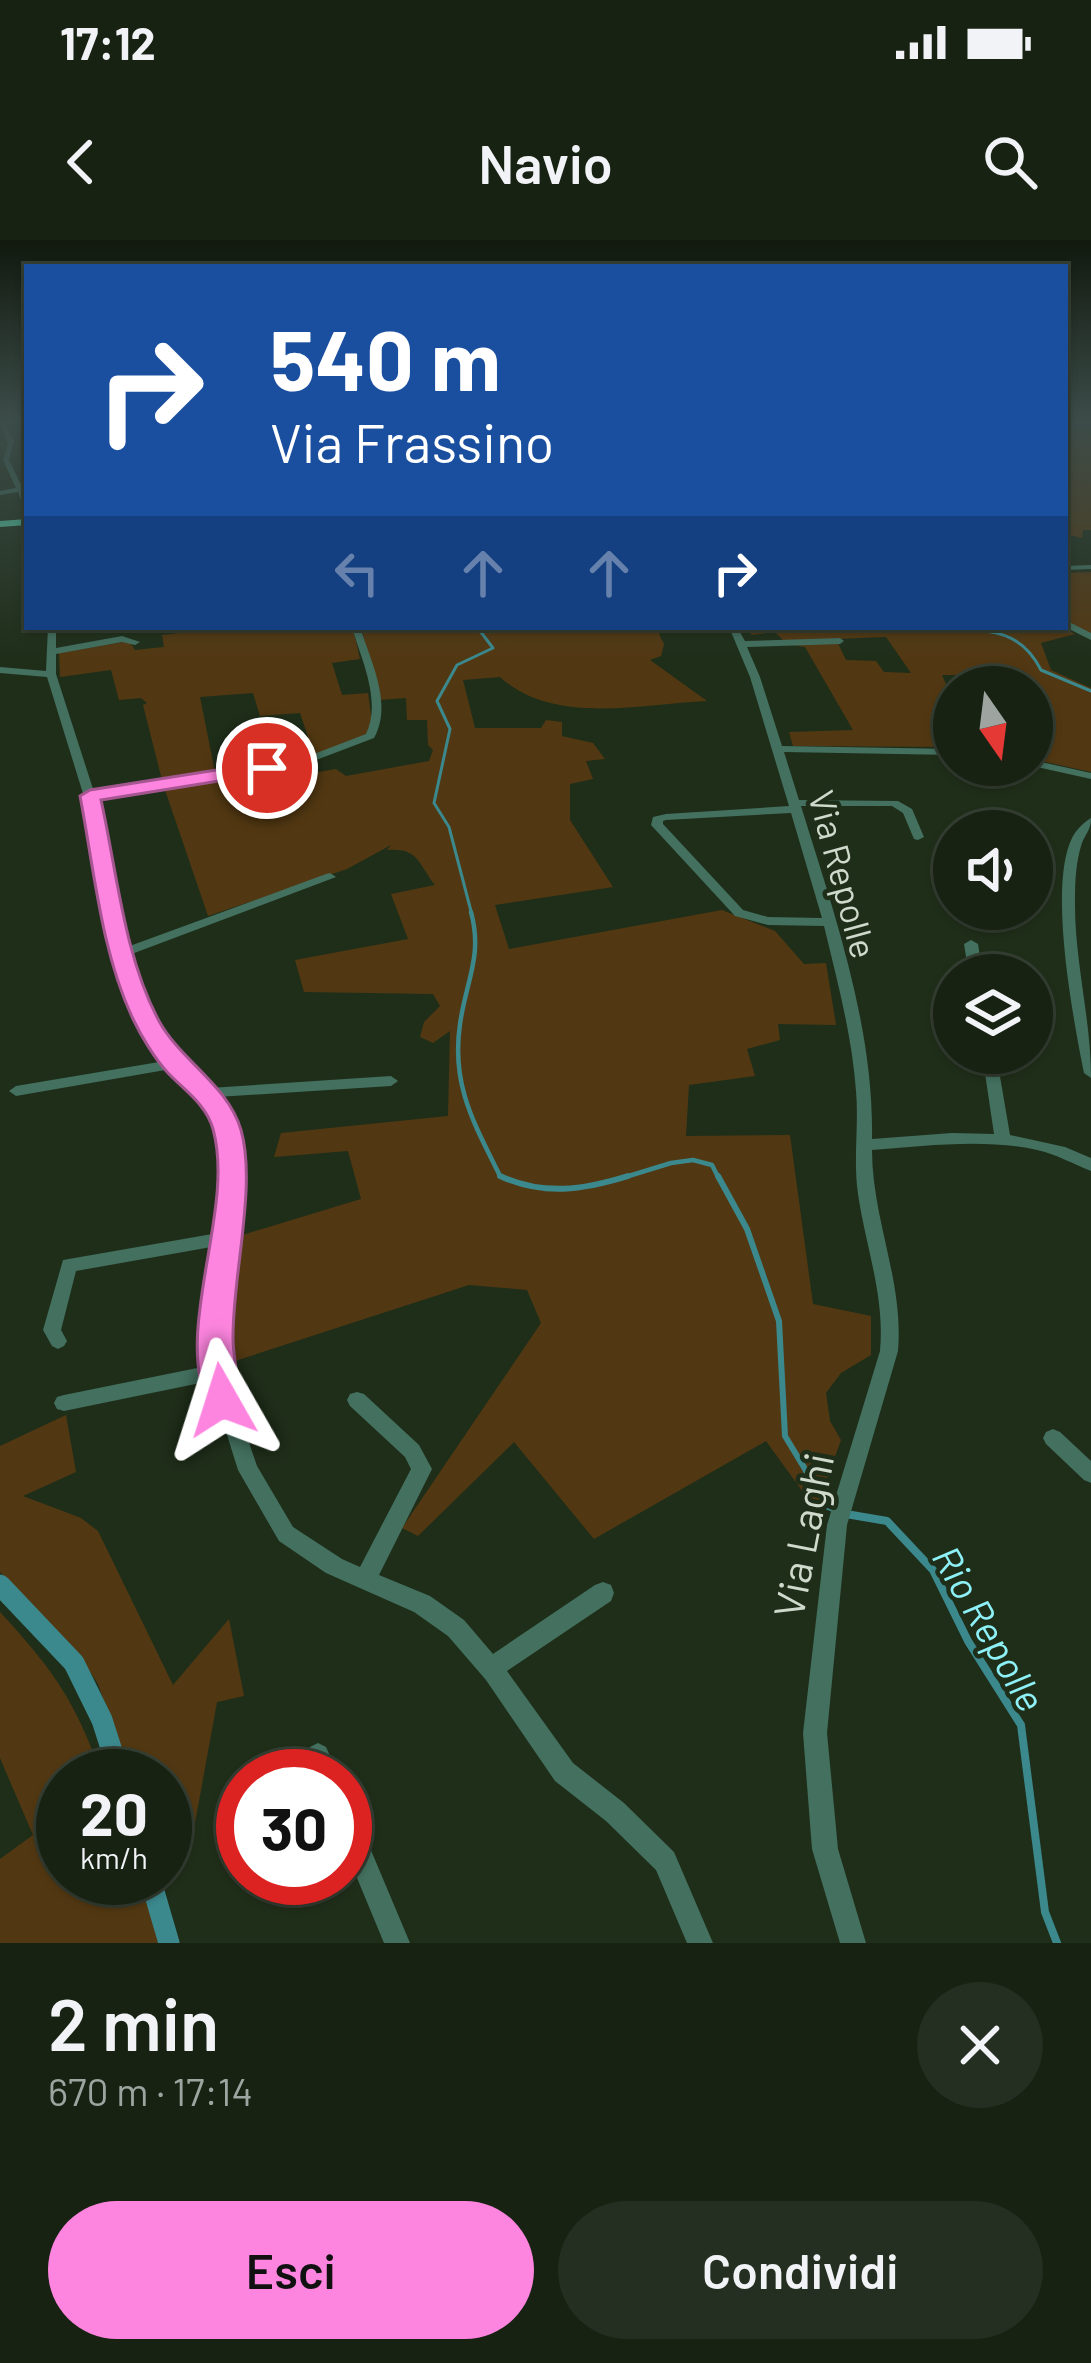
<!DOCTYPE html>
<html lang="it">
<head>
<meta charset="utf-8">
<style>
	:root { --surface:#172213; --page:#242f21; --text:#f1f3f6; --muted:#9ea4a0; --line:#363f33; --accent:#fe85df }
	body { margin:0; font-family:Barlow,sans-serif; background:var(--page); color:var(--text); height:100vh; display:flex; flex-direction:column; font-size:45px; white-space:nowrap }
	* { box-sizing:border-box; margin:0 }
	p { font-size:39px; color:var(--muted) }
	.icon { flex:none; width:66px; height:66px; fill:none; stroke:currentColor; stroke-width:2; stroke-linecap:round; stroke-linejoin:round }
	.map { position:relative; height:1703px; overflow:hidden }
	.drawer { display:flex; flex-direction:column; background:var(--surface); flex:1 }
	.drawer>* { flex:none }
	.hud { position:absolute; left:24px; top:24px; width:1044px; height:366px; border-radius:0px; box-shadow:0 3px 9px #0004,0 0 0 3px var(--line); background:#1a4fa0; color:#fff; overflow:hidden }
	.needle { width:78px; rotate:166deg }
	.tools { position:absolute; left:933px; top:426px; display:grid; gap:24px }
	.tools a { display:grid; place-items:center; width:120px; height:120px; border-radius:50%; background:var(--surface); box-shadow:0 3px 9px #0004,0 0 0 3px var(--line); font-size:60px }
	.speed { position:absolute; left:36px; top:1509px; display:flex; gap:24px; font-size:60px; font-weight:700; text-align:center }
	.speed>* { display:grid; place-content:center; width:156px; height:156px; border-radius:50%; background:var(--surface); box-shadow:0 3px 9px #0004,0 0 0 3px var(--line); line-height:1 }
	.speed small { font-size:30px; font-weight:400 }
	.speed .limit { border:18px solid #d22; background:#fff; color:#111 }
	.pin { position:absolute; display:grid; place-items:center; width:102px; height:102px; color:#fff; margin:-51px; border:6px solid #fff; border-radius:50%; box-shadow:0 3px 12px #0007 }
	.me { position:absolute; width:132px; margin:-66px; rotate:354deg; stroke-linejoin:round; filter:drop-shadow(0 0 9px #0008) }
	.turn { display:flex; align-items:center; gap:42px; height:252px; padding:0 48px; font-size:54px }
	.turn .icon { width:156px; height:156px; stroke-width:2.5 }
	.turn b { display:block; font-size:84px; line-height:102px }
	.lanes { display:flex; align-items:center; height:114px; padding:0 48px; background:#0003; justify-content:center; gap:60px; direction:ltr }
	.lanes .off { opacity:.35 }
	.round { display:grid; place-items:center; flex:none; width:126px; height:126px; border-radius:63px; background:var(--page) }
	.overview { display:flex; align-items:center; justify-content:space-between; height:204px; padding:0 48px }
	h1 { font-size:72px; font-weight:600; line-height:90px }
	.primary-button { display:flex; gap:24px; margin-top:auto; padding:24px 48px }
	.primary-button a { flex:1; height:138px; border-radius:72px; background:var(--accent); color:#111; font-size:48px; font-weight:600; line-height:138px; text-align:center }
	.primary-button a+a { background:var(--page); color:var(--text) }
	.status { display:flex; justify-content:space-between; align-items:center; height:84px; padding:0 60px; background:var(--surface); direction:ltr }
	.status svg { height:33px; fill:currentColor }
	header { display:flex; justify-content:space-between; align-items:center; height:156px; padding:0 48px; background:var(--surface); font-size:54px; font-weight:600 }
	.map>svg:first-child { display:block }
</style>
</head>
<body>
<div class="status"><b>17:12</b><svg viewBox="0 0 49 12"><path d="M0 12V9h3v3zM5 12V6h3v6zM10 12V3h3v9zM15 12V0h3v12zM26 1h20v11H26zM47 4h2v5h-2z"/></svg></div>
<header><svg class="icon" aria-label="back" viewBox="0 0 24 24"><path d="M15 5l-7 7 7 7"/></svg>Navio<svg class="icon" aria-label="search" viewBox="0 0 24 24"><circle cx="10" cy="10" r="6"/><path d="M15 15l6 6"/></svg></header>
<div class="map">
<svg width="1091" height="1703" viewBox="0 0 1091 1703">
	<rect width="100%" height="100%" fill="#1f2e19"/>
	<g fill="#523812" fill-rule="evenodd">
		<path d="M1082 181H1091V290H1083L1082 298 1069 295 1065 287V186L1084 185Z"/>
		<path d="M1091 332V395L1065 381V333Z"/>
		<path d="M197 387H353L360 419 332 423 342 455 368 453 372 482 367 494 314 515 300 473 260 476 253 453 200 457 215 532 162 540 143 465 147 463 141 458 119 460 111 430 60 437 59 413 129 401 135 410 164 407 162 395 196 391Z"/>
		<path d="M361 387H668L659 394 664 404 661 416 650 420 707 461C640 464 554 486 500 437L463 440 475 488H541L546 480 562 482V496L593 503 605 519 586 521 593 539 570 544V580L613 647 495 665 509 709 722 670 775 691 804 724 826 723 836 785 778 784 780 800 747 809 755 836 689 845 686 896 790 895 813 1064 871 1076V1115L841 1133 826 1153 830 1181 841 1200 816 1270 766 1201 594 1299 514 1202 418 1296 402 1288 541 1083 527 1050 469 1045 232 1122 239 996 361 959 348 911 274 917 281 893 448 876 450 791 433 803 420 797 424 782 440 766 433 754 304 752 295 720 408 699 391 654 435 645C418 623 418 607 387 610L391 605 347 629 208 676 164 547 308 523 312 533 336 529 346 536 429 521 433 510 428 505 427 480H407L406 458 379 460Z"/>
		<path d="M745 387H1062L1075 394 1041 403 1051 430 1091 448V532L1032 519V447H991L980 435H942L948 449 954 450V507L793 506 789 492 853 490 805 407 787 404 775 392 752 395ZM886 397 911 433 884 432 876 421 846 420 836 399Z"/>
		<path d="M66 1175 76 1232 23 1256 81 1278 98 1291 173 1445 229 1379 244 1456 217 1462 193 1594 165 1607V1536H130L98 1444 75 1409 0 1332V1206Z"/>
		<path d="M0 1372C54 1431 75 1460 102 1536H63V1638H138L160 1703H0V1619L33 1595 0 1518Z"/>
	</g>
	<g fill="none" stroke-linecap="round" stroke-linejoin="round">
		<g stroke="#3b888d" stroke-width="3">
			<path d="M933 387C980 392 1017 383 1041 430L1091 451"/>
			<path d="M472 675 449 587 434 563 450 489 437 461 457 425 493 408 477 387"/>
		</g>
		<g stroke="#3b888d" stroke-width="4.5">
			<path d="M471 672C483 716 466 741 460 784 451 845 474 883 500 936L506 939"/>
			<path d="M619 939 671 923 693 920 712 925 719 939"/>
		</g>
		<g stroke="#3b888d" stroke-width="6">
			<path d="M500 936C544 956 583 950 628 936"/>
			<path d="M718 936 747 989 779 1081 785 1196 828 1267 836 1270"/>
			<path d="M846 1274 851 1275"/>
		</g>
		<path stroke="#3b888d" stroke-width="8" d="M846 1274 887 1281 933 1330 968 1401 1021 1485 1045 1672 1057 1703"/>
		<g stroke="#3b888d" stroke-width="21">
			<path d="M0 1345 74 1423 102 1480 120 1536"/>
			<path d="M150 1638 169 1703"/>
		</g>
		<g fill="#43705f" fill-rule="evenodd">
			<path d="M0 181 6 186 14 200 9 220 27 257V267L23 265 18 252 0 255V251L16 248 3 220 8 204Z"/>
			<path d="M1091 325V329L1065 330V326Z"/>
			<path d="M1065 380 1091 393V400L1065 387Z"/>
			<path d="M48 387H56V408L122 396 140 402 135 405 122 402 56 414V434L94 552 301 519 366 494C382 461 361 419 352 387H360C371 422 393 464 374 498L303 525 96 558 127 707 326 634 330 633 336 637 129 715 151 775 179 821 210 848 391 836 398 841 391 846 217 857 234 887 239 923 225 1132 257 1226 293 1287 342 1319 360 1327 411 1229 405 1217 350 1166 347 1160 350 1154 357 1152 364 1154 419 1205 432 1229 379 1335 430 1356 464 1380 493 1414 595 1345 603 1342 611 1345 614 1353 611 1361 507 1431 573 1523 624 1563 674 1612 713 1703H687L656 1630 606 1581 555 1541 486 1440 448 1396 414 1372 326 1333 279 1301 238 1230 210 1141 64 1171 57 1169 54 1163 57 1157 64 1155 207 1126 217 1006 76 1031 61 1090 67 1101 64 1106 58 1109 52 1106 43 1090 63 1020 218 993C221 947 233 893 200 855 192 845 180 838 171 829L16 856 9 851 16 846 165 821 137 775 115 713 85 560 47 437 0 433V427L46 431Z"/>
			<path d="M729 387H737L745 401 840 398 844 401 840 404 747 407 760 437 782 506 954 509V515L784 512 799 560 898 561 912 569 924 597 918 600 914 599 903 573 892 566H801C834 673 874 786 872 899L952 893 994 894 982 813H996L1010 895 1065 907 1091 918V931C1073 924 1056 914 1037 910 983 898 926 906 872 910 872 979 904 1042 898 1111L847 1285 827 1493 838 1609 866 1703H840L812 1609 803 1493 827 1285 880 1111C885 1056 866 1008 858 954 853 920 859 885 856 851 852 795 837 740 824 686L768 685 735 676 651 585 653 577 666 574 789 566 750 437ZM791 573 822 678 768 677 743 670 663 584V581L666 580Z"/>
			<path d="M1032 520 1091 533V539L1028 525H1032Z"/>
			<path d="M1091 578C1091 590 1086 593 1082 603 1076 621 1075 641 1075 659 1074 720 1091 777 1091 838L1084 833C1073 778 1048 647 1072 598 1076 590 1084 582 1091 578Z"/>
			<path d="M971 700 978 704 983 735H969L964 704Z"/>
			<path d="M1053 1189 1060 1192 1091 1221V1243L1084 1240 1046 1204 1043 1198 1046 1192Z"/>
			<path d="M318 1503 326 1507 339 1536H315L306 1515 310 1507Z"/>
			<path d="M345 1567 354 1570 410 1703H384L345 1609Z"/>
		</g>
		<path fill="#54d2aa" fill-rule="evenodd" d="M27 279V285L0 287V281Z"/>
	</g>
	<linearGradient id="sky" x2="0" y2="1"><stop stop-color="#11190e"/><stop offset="0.43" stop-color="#3c4c49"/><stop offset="1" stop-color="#3c4c49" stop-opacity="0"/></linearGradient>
	<rect width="1091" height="419" fill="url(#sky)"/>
	<path fill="#fe85df" stroke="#a55691" stroke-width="3" d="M267 522 274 524V532L101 560C117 632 124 716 159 781 181 821 228 845 241 890 257 946 232 1038 233 1099 233 1121 243 1152 235 1170L222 1175 210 1170C171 1090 236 972 213 889 206 864 184 850 168 833 155 819 141 796 133 779 101 711 94 629 80 556L90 550Z"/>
	<g text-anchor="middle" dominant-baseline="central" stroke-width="9" stroke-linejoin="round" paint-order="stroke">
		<g font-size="36" fill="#cfd9cc" stroke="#1f2e19">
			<text transform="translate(844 634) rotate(75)">Via Repolle</text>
		</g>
		<g font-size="39" font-style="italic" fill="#8ef1f7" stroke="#1f2e19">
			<text transform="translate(990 1388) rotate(60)">Rio Repolle</text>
		</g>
		<g font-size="42" fill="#cfd9cc" stroke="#1f2e19">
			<text transform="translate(802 1295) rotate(-79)">Via Laghi</text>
		</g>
	</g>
</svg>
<div class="tools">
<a><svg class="needle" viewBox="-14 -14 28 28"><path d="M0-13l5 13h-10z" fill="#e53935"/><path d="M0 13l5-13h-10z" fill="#9ea4a0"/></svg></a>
<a><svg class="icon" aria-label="sound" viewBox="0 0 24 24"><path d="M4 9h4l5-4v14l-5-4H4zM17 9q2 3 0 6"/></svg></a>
<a><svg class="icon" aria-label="layers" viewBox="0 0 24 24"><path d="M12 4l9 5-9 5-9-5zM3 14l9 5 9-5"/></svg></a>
</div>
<div class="speed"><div>20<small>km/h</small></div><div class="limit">30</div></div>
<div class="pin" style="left:267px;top:528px;background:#d93025"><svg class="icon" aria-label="arrive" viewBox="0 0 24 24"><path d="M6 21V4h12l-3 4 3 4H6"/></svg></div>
<svg class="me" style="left:222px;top:1160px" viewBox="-20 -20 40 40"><path d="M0-17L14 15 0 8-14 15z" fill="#fe85df" stroke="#fff" stroke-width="4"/></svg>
<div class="hud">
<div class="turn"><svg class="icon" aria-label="right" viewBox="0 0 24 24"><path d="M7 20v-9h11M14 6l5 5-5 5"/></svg><div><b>540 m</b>Via Frassino</div></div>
<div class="lanes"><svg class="icon off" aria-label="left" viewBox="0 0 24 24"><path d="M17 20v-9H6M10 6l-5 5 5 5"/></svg><svg class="icon off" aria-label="ahead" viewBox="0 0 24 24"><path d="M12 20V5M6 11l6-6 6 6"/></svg><svg class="icon off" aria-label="ahead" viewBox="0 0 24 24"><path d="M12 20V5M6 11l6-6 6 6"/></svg><svg class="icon" aria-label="right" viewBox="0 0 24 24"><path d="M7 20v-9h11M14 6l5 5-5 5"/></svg></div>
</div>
</div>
<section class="drawer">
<div class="overview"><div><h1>2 min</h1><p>670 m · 17:14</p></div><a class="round"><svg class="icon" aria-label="close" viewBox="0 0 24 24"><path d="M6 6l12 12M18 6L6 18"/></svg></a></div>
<div class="primary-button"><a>Esci</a><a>Condividi</a></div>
</section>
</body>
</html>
